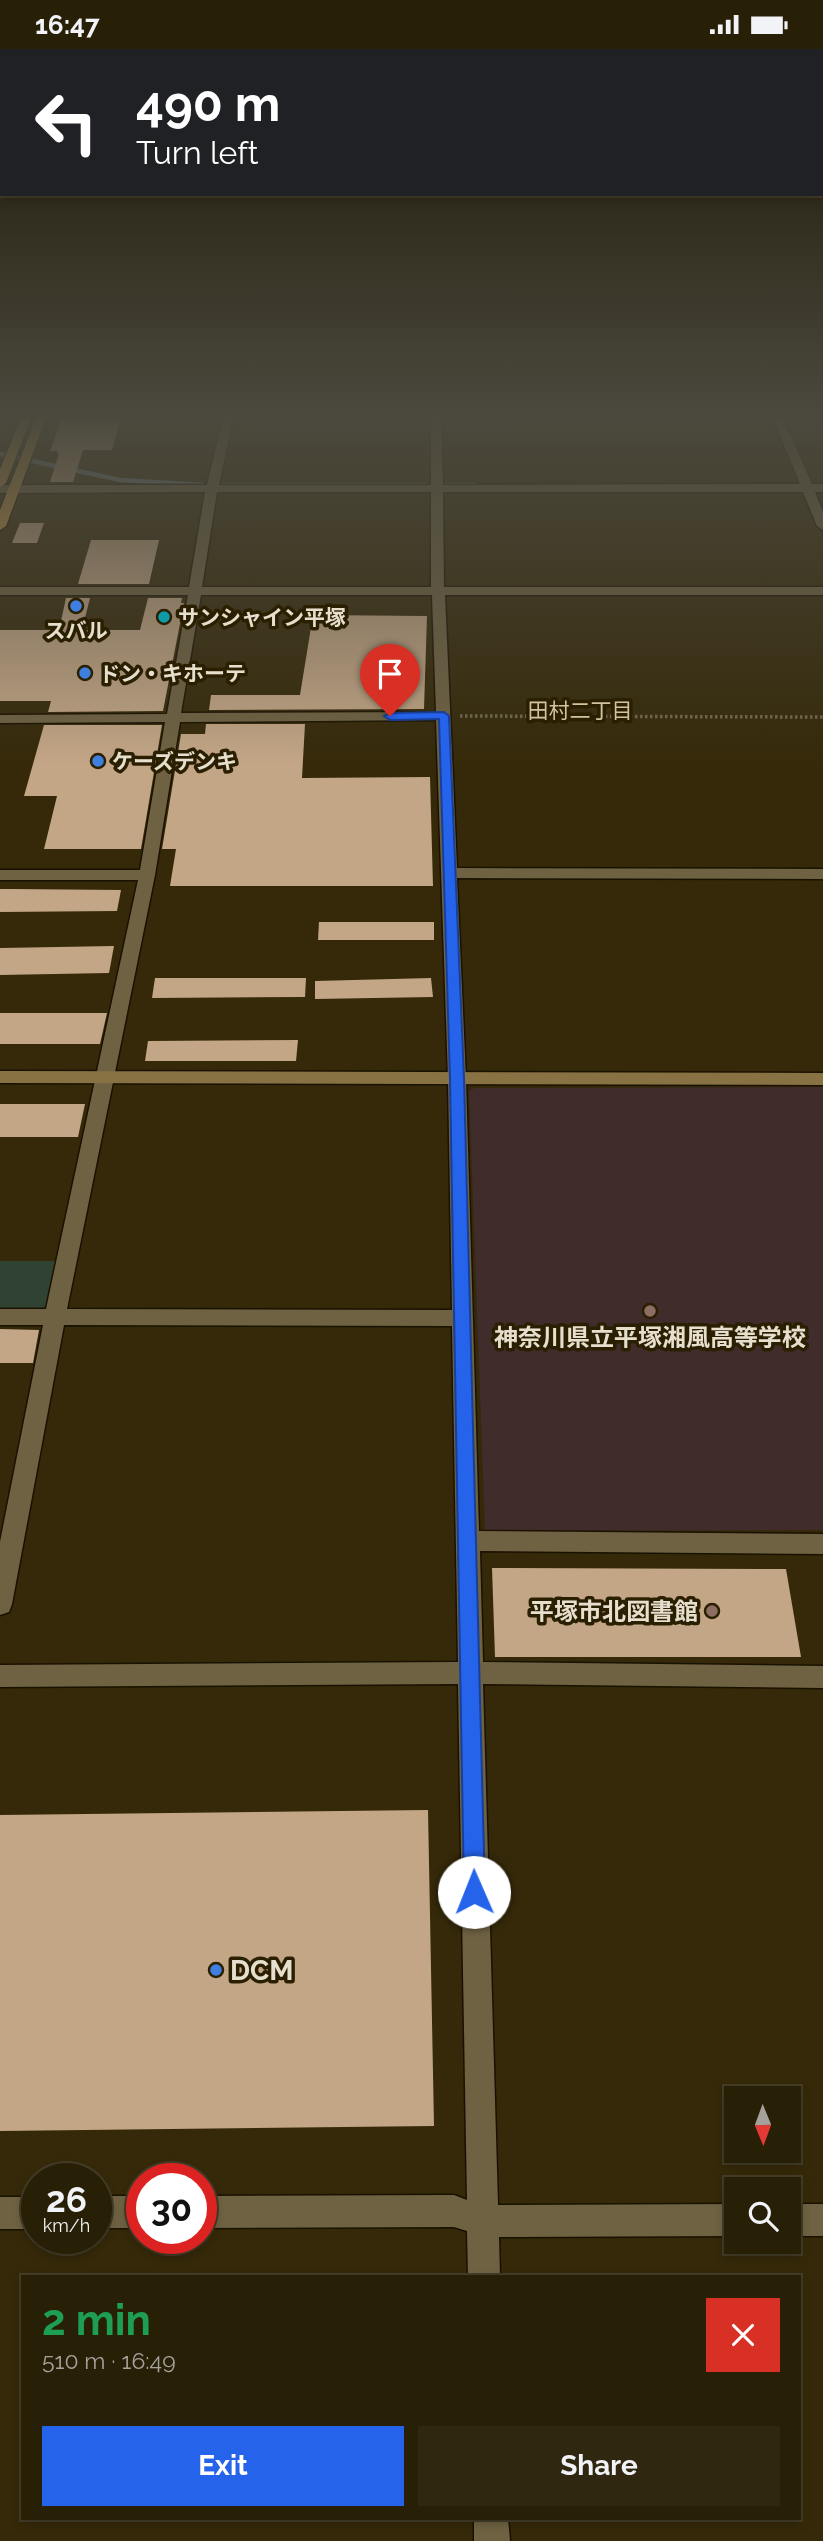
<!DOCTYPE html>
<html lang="en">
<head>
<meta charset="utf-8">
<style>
	:root { --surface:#281f07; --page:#302711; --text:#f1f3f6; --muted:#a5a29b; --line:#443d28; --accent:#2563eb }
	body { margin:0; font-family:Raleway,"Noto Sans JP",sans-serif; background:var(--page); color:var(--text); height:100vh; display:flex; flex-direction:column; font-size:26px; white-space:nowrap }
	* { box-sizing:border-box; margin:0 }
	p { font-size:23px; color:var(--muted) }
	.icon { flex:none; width:38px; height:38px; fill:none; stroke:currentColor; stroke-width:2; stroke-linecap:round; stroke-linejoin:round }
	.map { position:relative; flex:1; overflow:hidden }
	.sheet { position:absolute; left:21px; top:2226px; width:780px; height:245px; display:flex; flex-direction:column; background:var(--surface); border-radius:0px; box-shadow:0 4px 10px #0003,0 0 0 2px var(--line) }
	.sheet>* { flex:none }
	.hud { position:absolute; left:0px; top:0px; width:824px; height:147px; box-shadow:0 4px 10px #0003,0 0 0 2px var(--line); background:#202124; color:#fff; overflow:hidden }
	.needle { width:46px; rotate:179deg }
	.tools { position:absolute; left:724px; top:2037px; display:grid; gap:14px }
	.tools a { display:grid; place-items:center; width:77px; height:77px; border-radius:0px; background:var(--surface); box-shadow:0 4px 10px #0003,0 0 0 2px var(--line); font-size:35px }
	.speed { position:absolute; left:21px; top:2114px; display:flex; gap:14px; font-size:35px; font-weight:700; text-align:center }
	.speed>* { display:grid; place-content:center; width:91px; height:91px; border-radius:50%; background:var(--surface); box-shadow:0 4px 10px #0003,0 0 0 2px var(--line); line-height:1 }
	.speed small { font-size:18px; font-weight:400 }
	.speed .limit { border:10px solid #d22; background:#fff; color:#111 }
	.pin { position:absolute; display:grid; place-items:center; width:60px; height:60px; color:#fff; margin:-72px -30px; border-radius:50% 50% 50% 0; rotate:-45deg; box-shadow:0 0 7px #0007 }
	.pin .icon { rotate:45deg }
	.me { position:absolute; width:77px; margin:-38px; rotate:359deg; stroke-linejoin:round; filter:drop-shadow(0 0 5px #0008) }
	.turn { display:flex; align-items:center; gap:24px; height:147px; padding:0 21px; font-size:32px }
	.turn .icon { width:91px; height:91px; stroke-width:2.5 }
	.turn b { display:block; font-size:49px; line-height:60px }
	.round { display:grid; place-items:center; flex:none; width:74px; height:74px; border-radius:0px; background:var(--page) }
	.overview { display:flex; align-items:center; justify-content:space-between; height:119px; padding:0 21px }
	h1 { font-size:42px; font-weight:700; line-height:52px; color:#1e9e55 }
	.cta { display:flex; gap:14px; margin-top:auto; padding:14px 21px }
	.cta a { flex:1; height:80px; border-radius:0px; background:var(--accent); color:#fff; font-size:28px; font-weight:700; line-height:80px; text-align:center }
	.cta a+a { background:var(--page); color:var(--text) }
	.status { display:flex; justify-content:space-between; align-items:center; height:49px; padding:0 35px; background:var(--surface); direction:ltr }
	.status svg { height:19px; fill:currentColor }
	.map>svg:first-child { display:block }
</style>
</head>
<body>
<div class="status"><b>16:47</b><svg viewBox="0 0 49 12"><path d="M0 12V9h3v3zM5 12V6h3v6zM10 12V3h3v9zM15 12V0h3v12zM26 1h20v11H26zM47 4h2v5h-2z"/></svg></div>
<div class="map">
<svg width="823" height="2492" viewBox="0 0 823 2492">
	<rect width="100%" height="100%" fill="#352909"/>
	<path fill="#402c2b" d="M823 1038V1481L485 1482 469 1042 474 1039Z"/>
	<path fill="#304232" d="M0 1212H55L47 1256 42 1260H0Z"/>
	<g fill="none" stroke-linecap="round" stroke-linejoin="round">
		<g stroke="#668389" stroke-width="4.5">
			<path d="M0 405 120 431 203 436"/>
			<path d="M219 436H426"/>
			<path d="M445 436H476"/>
		</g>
	</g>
	<g fill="#c3a686">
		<path d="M62 369H121L112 401H83L73 433H50L59 405H57L58 402H50Z"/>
		<path d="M20 474H44L37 494H12Z"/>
		<path d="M91 491H159L149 535H78Z"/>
		<path d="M66 549H90L82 581H140L148 549H182L181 554H184L163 662 48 663 51 652H0V581H59Z"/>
		<path d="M313 566 427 567 424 660 209 661 211 646H300Z"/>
		<path d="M206 675H305L302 729 430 728 433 837H170L176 800H162L181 685H205Z"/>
		<path d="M44 676H162L141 800H44L57 747H24Z"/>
		<path d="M0 840H11L121 841 117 862 0 863Z"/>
		<path d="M319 873H434V891H318Z"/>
		<path d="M114 897 109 924 0 926V899Z"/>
		<path d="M155 929H306L305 948 152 949Z"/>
		<path d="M431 929 433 948 315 950V932Z"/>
		<path d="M0 964H107L100 995H0Z"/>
		<path d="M298 991 296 1012H145L148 992Z"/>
		<path d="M0 1055H85L78 1088H0Z"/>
		<path d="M0 1280 39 1281 33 1314H0Z"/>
		<path d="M492 1519 786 1520 801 1608H495Z"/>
		<path d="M428 1761 434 2077 0 2082V1766Z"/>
	</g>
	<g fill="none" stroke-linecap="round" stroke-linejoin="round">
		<g stroke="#1a1200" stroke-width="3">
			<g id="street">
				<path d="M223 369H233L219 436H431V369H441L443 436 800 435 773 369H783L812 435H823V443H815L823 463V481L817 477 803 443H443L444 538H823V546H445L457 819 823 820V830L457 829 466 1030 479 1482 823 1485V1505L480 1502 483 1613 823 1617V1639L483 1635 498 2156 737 2155V2187L499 2188 500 2228H468L467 2182 454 2178 201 2179V2147L454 2146 467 2151 458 1635 0 1638V1616L458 1613 452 1277 64 1276 12 1555 9 1563 0 1566V1493L43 1276H0V1260H46L138 831H0V821H140L165 673 0 674V666L167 665 188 546H0V538H189L205 443 0 444V436H207ZM217 443H431V538H202ZM201 546H432L436 663 181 664ZM436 671 448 1030 452 1261 67 1260 155 826 180 673Z"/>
				<rect x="96" y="2147" width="46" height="32"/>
				<rect x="0" y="2148" width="37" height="32"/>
				<rect x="789" y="2155" width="34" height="32"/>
				<path d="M474 2469H508L510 2492H474Z"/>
			</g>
		</g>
		<g stroke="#1a1200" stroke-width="3">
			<path id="secondary" d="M0 1022 823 1024V1036L0 1034Z"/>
		</g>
		<g stroke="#1a1200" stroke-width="3">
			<g id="highway">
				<path d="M21 369H31L6 434 0 438V420Z"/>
				<path d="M36 369H46L6 477 0 481V461Z"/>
			</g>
		</g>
		<path stroke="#72684d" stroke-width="3.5" stroke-dasharray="2.5 2.5" stroke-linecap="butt" d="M460 667 823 668"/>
		<use href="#street" fill="#6f6243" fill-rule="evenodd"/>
		<use href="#secondary" fill="#887244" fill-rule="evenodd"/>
		<use href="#highway" fill="#c39645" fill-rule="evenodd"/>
	</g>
	<linearGradient id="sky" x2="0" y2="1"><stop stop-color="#1d1705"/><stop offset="0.51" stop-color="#4b493e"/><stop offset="1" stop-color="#4b493e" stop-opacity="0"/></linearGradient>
	<rect width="823" height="718" fill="url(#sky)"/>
	<path fill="#2563eb" stroke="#184099" stroke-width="2" d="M444 663 449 667 464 1030 485 1843 482 1850 474 1853 467 1850 464 1843 450 1030 439 670 390 671 384 667 390 664Z"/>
	<g fill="#3f7fe0" stroke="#2b1f01" stroke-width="2.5">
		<circle cx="76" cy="557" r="7"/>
		<circle cx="85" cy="624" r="7"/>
		<circle cx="98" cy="712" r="7"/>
		<circle cx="216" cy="1921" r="7"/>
	</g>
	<circle fill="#0f9aa8" stroke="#2b1f01" stroke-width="2.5" cx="164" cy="568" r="7"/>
	<g fill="#8d6e63" stroke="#2b1f01" stroke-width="2.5">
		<circle cx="650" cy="1262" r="7"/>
		<circle cx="712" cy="1562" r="7"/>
	</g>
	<g text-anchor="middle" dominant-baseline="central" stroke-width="7" stroke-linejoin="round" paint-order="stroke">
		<g font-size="21" font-weight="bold" fill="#e7dfce" stroke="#2b1f01" text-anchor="start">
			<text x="178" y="568">サンシャイン平塚</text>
			<text x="76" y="581" text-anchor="middle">スバル</text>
			<text x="99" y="624">ドン・キホーテ</text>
			<text x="112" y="712">ケーズデンキ</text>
		</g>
		<g font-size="21" fill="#d1c3a0" stroke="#2b1f01">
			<text x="580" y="661">田村二丁目</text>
		</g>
		<g font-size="24" font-weight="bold" fill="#e7dfce" stroke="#2b1f01">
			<text x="650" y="1288">神奈川県立平塚湘風高等学校</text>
			<text x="698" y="1562" text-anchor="end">平塚市北図書館</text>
		</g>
		<g font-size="28" font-weight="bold" fill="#e7dfce" stroke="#2b1f01" text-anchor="start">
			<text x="230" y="1921">DCM</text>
		</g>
	</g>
</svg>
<div class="tools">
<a><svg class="needle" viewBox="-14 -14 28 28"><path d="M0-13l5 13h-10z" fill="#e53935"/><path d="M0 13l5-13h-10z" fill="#a5a29b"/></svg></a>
<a><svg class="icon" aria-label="search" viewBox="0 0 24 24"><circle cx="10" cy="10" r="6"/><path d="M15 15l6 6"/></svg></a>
</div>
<div class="speed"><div>26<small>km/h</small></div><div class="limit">30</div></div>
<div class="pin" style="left:390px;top:667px;background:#d93025"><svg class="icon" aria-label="arrive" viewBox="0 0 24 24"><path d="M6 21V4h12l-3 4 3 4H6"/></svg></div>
<svg class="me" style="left:474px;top:1843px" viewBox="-20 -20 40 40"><circle r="19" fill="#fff"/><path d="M0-13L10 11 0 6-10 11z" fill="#2563eb"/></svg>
<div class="hud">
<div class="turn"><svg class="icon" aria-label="left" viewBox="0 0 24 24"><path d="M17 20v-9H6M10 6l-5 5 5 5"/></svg><div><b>490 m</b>Turn left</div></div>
</div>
<section class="sheet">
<div class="overview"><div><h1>2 min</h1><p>510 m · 16:49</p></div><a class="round" style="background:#d93025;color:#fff"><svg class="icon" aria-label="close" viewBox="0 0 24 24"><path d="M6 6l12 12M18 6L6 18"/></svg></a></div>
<div class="cta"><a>Exit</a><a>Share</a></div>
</section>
</div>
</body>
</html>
